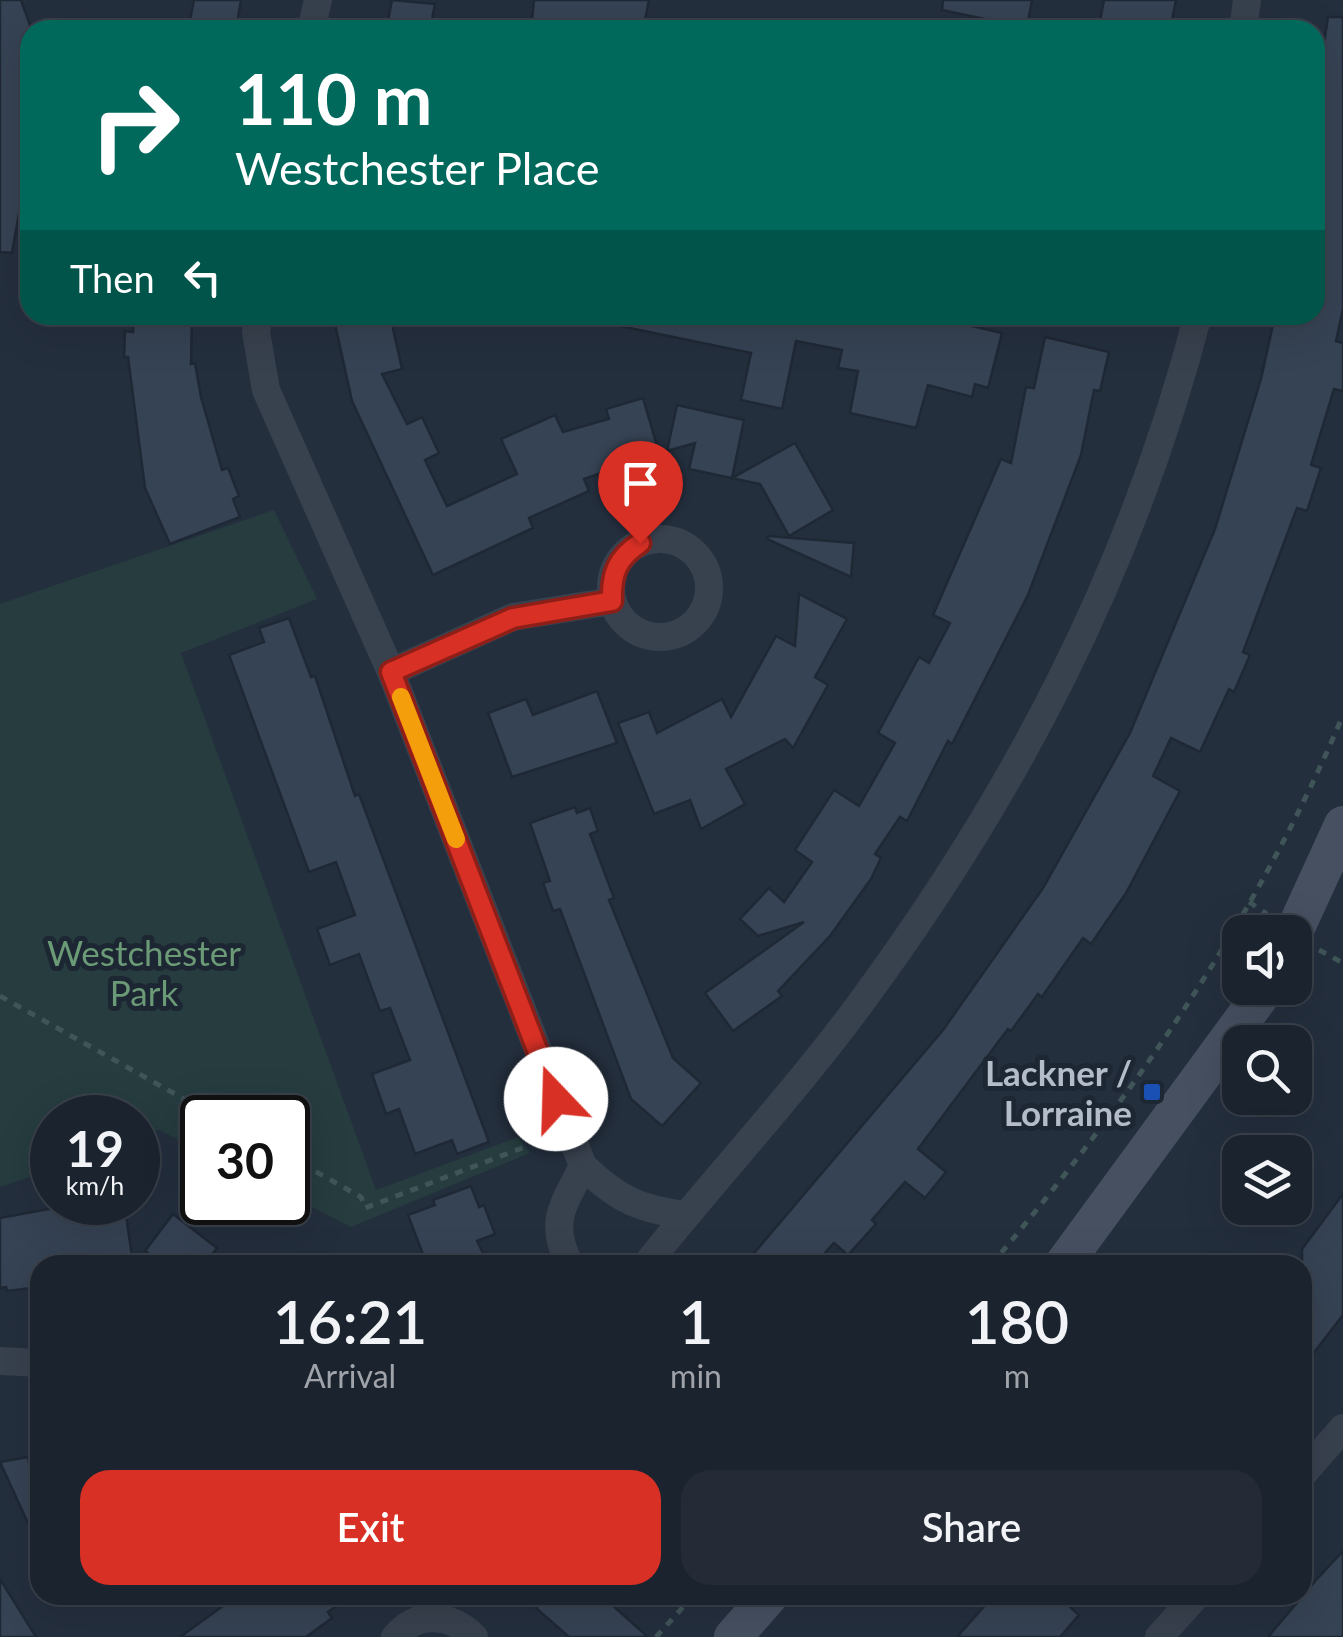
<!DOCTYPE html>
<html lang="en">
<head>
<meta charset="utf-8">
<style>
	:root { --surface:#1b232e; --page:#242b36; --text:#f1f3f6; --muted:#a0a4aa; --line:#39404a; --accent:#d93025 }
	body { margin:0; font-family:Lato,sans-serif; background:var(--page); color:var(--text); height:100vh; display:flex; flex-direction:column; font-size:38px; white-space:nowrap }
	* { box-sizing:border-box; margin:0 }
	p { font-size:32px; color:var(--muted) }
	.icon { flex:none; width:55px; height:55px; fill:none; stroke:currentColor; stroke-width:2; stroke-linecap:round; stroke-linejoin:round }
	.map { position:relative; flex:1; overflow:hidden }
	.side { position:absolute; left:30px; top:1255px; width:1282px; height:350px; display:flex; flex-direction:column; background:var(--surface); border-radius:30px; box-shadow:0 10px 40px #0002,0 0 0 2px var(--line) }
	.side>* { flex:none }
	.top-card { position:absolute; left:20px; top:20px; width:1305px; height:305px; border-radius:30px; box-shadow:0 10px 40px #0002,0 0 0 2px var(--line); background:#00695c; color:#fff; overflow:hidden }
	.buttons { position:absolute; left:1222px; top:915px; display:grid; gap:20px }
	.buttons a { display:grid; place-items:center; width:90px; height:90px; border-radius:20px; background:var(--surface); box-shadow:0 10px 40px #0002,0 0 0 2px var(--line); font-size:50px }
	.speed { position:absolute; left:30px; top:1095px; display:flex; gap:20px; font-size:50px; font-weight:700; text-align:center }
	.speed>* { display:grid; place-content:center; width:130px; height:130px; border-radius:50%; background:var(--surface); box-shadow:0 10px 40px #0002,0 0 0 2px var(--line); line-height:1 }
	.speed small { font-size:25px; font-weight:400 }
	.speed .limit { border:5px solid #111; border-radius:15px; background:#fff; color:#111 }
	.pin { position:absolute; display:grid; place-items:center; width:85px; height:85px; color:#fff; margin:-102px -42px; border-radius:50% 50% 50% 0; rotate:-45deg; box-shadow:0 0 10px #0007 }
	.pin .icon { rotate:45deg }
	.me { position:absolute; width:110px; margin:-55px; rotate:339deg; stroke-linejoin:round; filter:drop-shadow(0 0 8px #0008) }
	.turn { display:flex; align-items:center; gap:35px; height:210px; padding:0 50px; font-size:45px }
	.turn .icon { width:130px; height:130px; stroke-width:2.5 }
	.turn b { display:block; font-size:70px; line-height:85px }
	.then { display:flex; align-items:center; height:95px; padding:0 50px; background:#0003; gap:20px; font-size:38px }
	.eta { display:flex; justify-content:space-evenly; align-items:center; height:170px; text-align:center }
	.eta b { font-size:60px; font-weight:600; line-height:70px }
	.action { display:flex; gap:20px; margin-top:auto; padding:20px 50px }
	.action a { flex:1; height:115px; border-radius:30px; background:var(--accent); color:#fff; font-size:40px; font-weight:600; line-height:115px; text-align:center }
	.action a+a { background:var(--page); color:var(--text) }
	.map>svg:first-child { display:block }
</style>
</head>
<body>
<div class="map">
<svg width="1343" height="1637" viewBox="0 0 1343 1637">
	<rect width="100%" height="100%" fill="#242f3e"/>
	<path fill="#263c3f" d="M274 510 317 599 181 653 376 1190 518 1137 530 1153 351 1227 288 1195V1118H202V1152L159 1130 138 1138V1118H52V1170L0 1187V604Z"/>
	<g fill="#364354" stroke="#1f2835" stroke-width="2.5">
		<path d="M0 0H21L30 25V151L12 253 0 252Z"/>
		<path d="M194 0H241L236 30H188Z"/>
		<path d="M392 0 435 4 430 30H386Z"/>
		<path d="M534 0H649L643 30H531Z"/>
		<path d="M943 0H1032L1027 28 942 10Z"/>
		<path d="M1104 0H1176L1170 30H1098Z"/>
		<path d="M1328 17H1343V309L1336 341 1343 343V391L1334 389 1311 465 1321 468 1307 511 1297 508 1243 652 1250 655 1234 692 1229 689 1200 752 1171 738 1153 776 1180 791 1126 893 1091 944 1083 938 1042 997 1038 994 1011 1031 1008 1029 918 1149 946 1172 925 1198 905 1182 872 1220 876 1224 848 1255 834 1243 814 1265H744L943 1030 1043 888 1130 733 1215 529 1261 379 1275 315H1315V103Z"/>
		<path d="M134 315H192L191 364 195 363 201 397 222 470 228 468 239 496 233 499 240 517 170 544 145 488 128 357H124L125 331 133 332Z"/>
		<path d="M333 315H390L402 369 382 374 407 424 422 417 439 453 425 460 447 506 517 474 501 439 555 415 563 432 609 419 606 409 643 398 659 453 584 479 589 491 529 518 533 528 433 575 352 401Z"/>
		<path d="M621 315H925L1002 333 988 388 975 384 972 397 928 385 916 428 850 413 858 371 838 368 842 350 796 341 782 409 741 400 751 353 620 326Z"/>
		<path d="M1045 337 1109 352 1100 391 1094 390 1081 455 1028 595 952 744 948 741 907 821 900 817 875 854 881 858 871 879 830 936 778 991 782 996 733 1031 705 993 804 922 758 936 740 919 769 888 784 902 812 862 795 850 834 790 859 806 895 743 878 733 919 657 929 663 950 623 933 615 1001 459 1011 463 1026 387 1034 388Z"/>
		<path d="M677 405 744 420 732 478 795 443 833 510 789 536 760 484 689 469 695 443 667 451Z"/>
		<path d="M768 536 854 543 851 577 767 539Z"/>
		<path d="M799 594 847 619 815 677 828 685 793 748 785 739 726 769 745 804 701 829 690 800 654 814 618 723 649 712 657 733 722 699 731 717 776 636 795 646Z"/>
		<path d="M289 618 311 677 315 676 355 796 359 794 489 1142 457 1154 452 1140 415 1154 399 1109 386 1114 372 1074 410 1060 390 1008 380 1011 359 954 330 965 317 929 355 915 336 862 309 872 229 655 264 642 259 628Z"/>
		<path d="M597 691 617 743 512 777 488 713 526 699 533 715Z"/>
		<path d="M575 807 577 813 590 808 598 831 590 834 614 898 609 900 673 1058 701 1083 662 1126 631 1099 560 909 553 911 543 883 550 881 530 823Z"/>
		<path d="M471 1186 479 1207 484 1205 495 1234 477 1241 489 1265H427L408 1215 435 1205 433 1200Z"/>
		<path d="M1343 1194V1315L1302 1368V1249Z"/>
		<path d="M86 1202H124L132 1256 101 1261V1265H40V1287L7 1291 6 1287 0 1288V1218Z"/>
		<path d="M173 1214 217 1248 204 1265H164L145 1251Z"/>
		<path d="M28 1457 39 1532 33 1534 0 1462Z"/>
		<path d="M1343 1551V1637H1268L1316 1580Z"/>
		<path d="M0 1579 36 1637H0Z"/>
		<path d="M238 1595H351L328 1612 332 1618 306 1637H180Z"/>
		<path d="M548 1595H601L648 1637H569L536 1608Z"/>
		<path d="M994 1595H1057L1079 1615 1060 1637H957Z"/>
	</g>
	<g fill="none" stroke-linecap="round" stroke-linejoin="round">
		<g stroke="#3f5557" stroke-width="5" stroke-dasharray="8 8" stroke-linecap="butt">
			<path d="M1249 902 1267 914"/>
			<path d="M1319 950 1343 963"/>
			<path d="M0 996 218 1118"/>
			<path d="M288 1156 361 1197 365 1208 530 1145"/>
			<path d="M991 1265C1132 1098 1258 917 1343 715"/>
			<path d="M656 1637 694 1595"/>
		</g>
		<g stroke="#38414e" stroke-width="28">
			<path d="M311 30 318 0"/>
			<path d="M1243 30 1247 0"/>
			<path d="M259 315 256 332 266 390 391 672 583 1166C563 1206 548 1222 570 1265"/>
			<circle cx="660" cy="588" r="49"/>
			<path d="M391 672 513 617 612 601"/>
			<path d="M583 1166C618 1199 638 1209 686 1215"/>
			<path d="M646 1265C715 1178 791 1097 857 1008 1015 795 1131 572 1198 315"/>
			<path d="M0 1361 40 1363"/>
			<path d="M1302 1475 1343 1428"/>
			<path d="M395 1637C418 1610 451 1614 474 1637"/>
			<path d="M1159 1637 1197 1595"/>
		</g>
		<g stroke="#465061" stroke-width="38">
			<path d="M1294 932 1343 825"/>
			<path d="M1063 1265 1266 988"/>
			<path d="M733 1637 770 1595"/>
		</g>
	</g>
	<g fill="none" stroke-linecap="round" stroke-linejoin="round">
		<g stroke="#8d1f18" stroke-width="25">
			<path id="route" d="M556 1099 391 672 513 618 612 601C611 574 617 558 640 543"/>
		</g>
		<use href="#route" stroke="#d93025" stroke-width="18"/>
		<path stroke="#f59e0b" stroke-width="18" d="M401 697 456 839"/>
	</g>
	<rect fill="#1a4fb4" stroke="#1d2633" stroke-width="4" x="1142" y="1082" width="20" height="20" rx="5"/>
	<g text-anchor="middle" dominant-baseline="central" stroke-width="10" stroke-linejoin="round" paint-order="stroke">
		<g font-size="35" fill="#6b9a76" stroke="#1d2633">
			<text x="144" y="952">Westchester<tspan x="144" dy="40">Park</tspan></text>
		</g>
		<g font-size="35" font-weight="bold" fill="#b4bcc9" stroke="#1d2633" text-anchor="end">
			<text x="1132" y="1072">Lackner /<tspan x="1132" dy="40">Lorraine</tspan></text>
		</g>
	</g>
</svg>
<div class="buttons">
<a><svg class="icon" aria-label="sound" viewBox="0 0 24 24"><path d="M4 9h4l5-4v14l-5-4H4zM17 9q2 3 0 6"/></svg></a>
<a><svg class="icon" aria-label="search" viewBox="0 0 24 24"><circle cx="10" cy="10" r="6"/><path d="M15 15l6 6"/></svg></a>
<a><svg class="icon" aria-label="layers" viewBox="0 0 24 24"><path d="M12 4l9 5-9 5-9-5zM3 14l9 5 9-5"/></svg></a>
</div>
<div class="speed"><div>19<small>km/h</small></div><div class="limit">30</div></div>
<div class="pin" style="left:640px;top:543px;background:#d93025"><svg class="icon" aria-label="arrive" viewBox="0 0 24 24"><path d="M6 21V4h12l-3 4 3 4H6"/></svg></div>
<svg class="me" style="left:556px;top:1099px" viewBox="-20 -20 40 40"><circle r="19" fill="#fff"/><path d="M0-13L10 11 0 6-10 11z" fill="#d93025"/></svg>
<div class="top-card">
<div class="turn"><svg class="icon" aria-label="right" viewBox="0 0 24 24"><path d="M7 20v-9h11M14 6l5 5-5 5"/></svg><div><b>110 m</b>Westchester Place</div></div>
<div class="then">Then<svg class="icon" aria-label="left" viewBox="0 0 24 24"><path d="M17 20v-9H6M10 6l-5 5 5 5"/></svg></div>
</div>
<section class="side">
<div class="eta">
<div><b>16:21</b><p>Arrival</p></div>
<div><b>1</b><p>min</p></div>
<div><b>180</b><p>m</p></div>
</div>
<div class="action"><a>Exit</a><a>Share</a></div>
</section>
</div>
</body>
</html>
